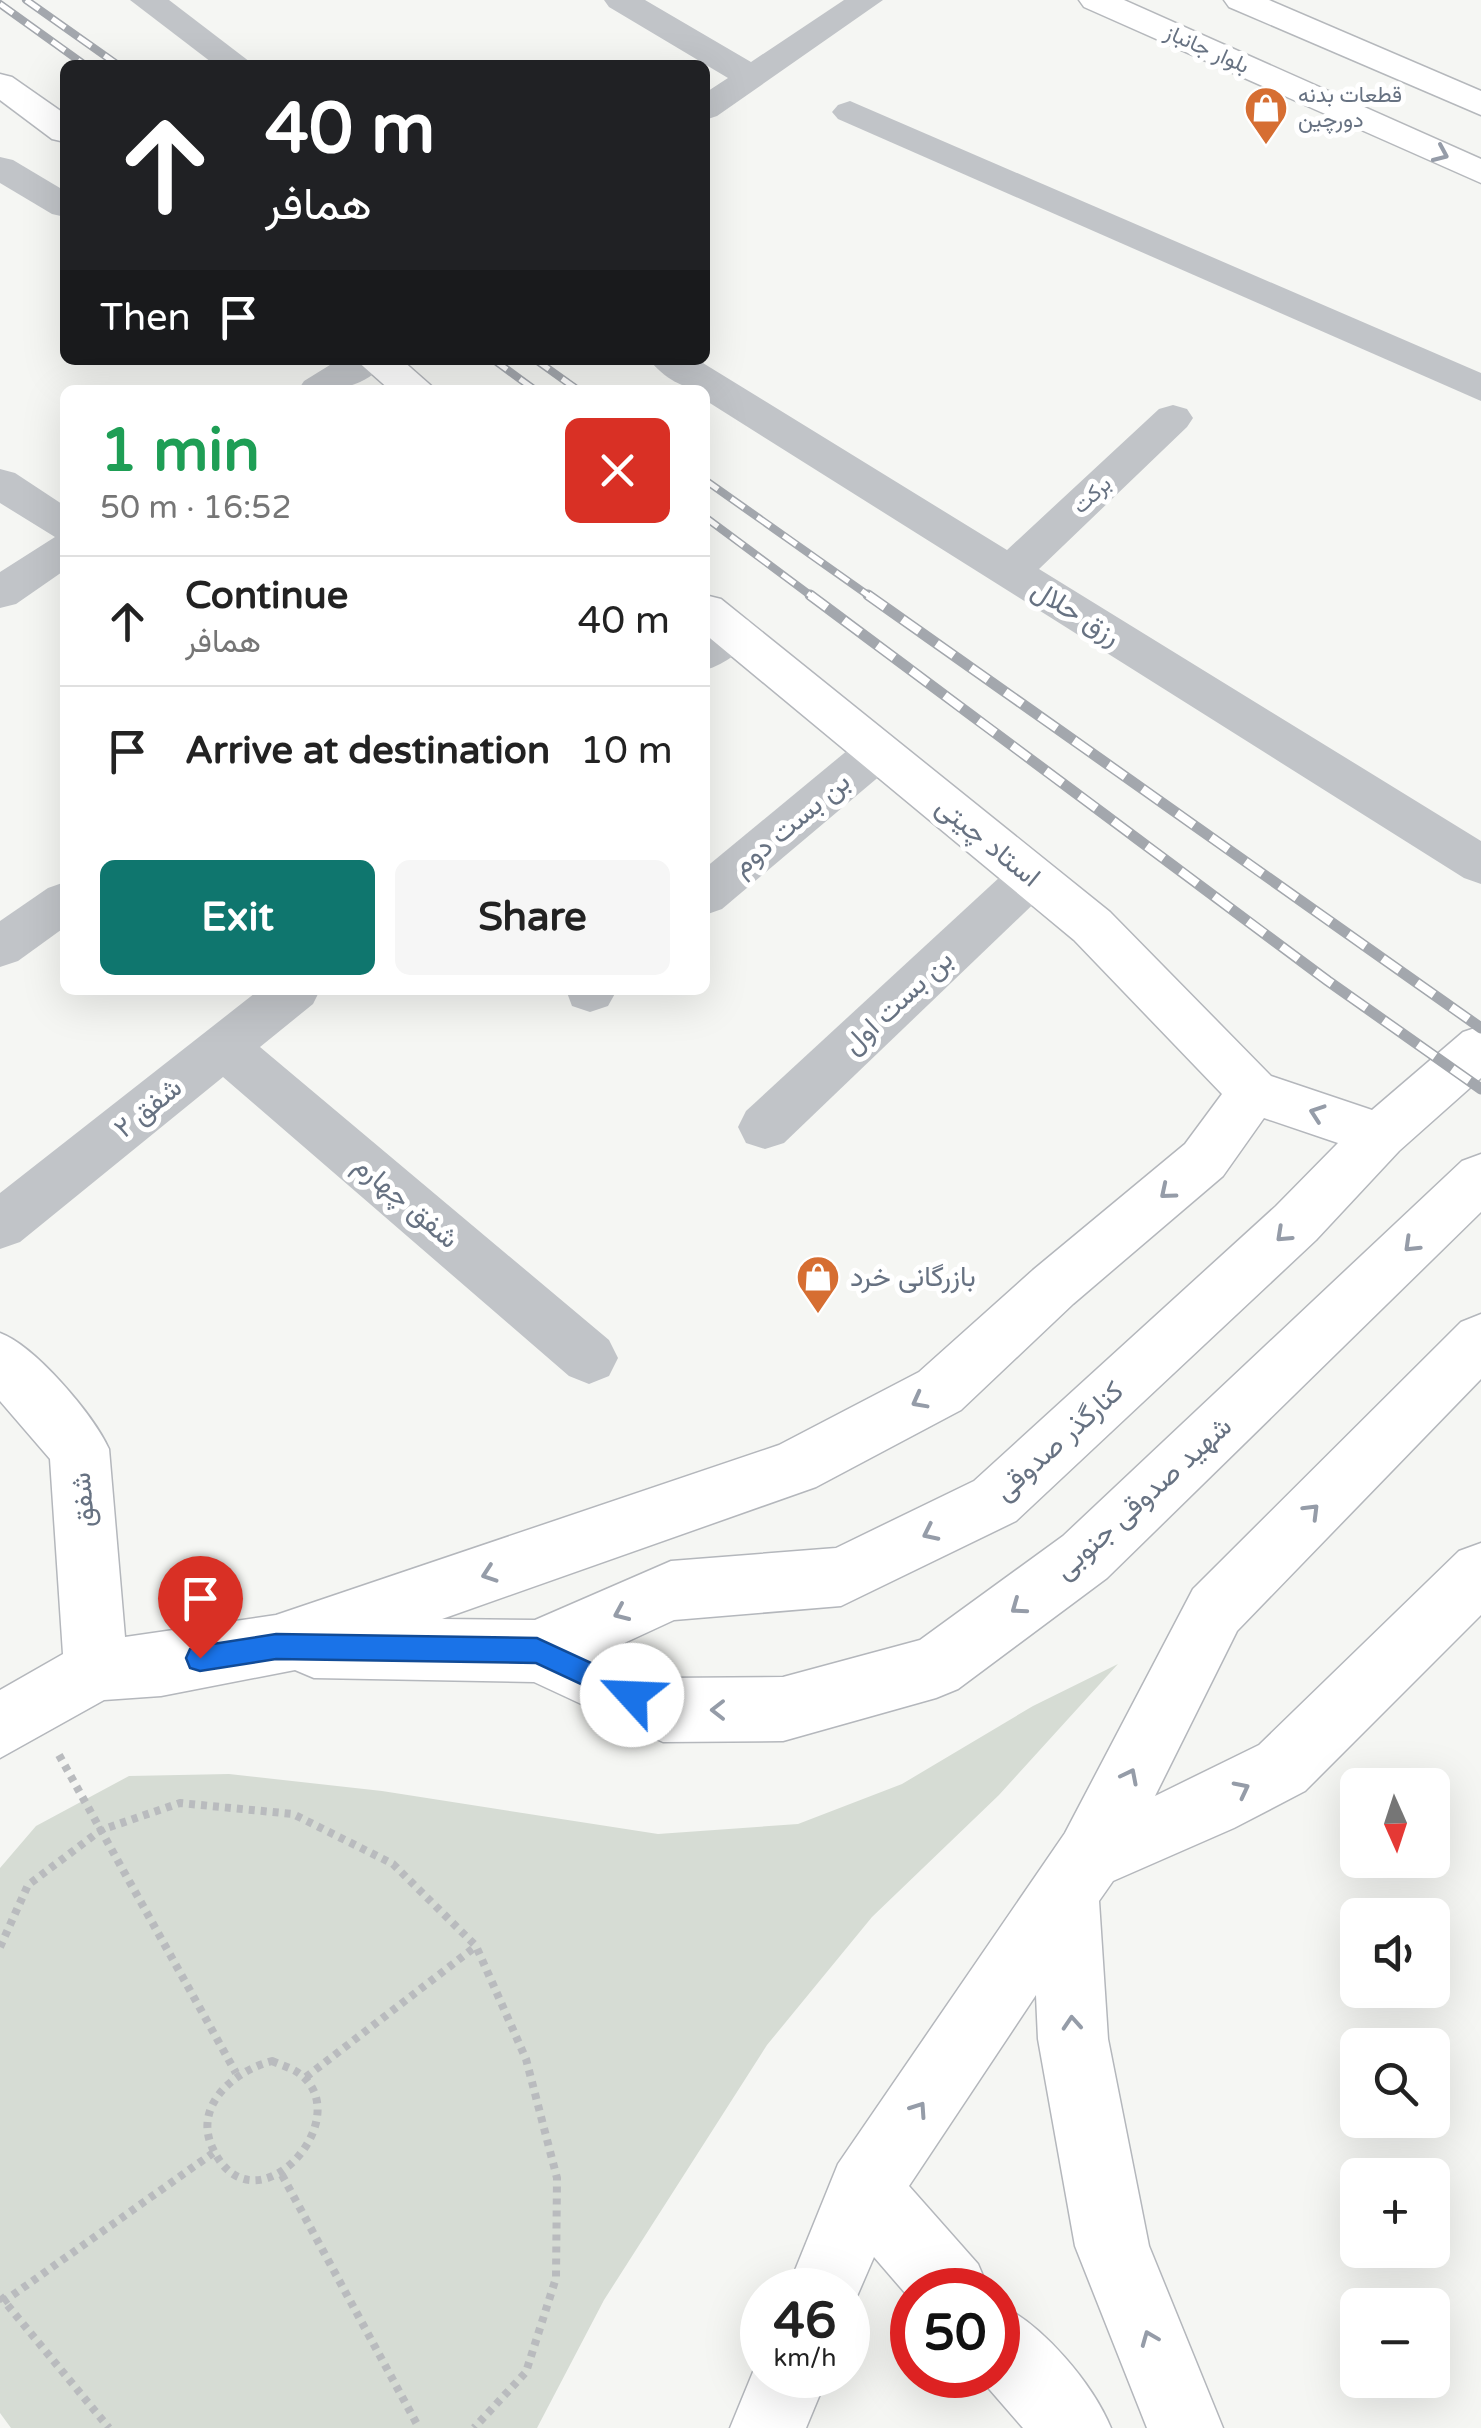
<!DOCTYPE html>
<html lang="en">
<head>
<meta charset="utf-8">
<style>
	:root { --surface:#fff; --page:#f6f6f6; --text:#222; --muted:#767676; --line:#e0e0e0; --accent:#0f766e }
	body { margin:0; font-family:"Varela Round",Vazirmatn,sans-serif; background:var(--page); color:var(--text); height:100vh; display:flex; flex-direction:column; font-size:38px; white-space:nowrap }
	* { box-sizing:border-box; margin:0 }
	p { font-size:32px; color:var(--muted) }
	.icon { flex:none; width:55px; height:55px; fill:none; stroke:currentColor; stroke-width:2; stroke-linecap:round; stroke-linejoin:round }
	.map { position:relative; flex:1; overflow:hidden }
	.details { position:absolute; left:60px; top:385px; width:650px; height:610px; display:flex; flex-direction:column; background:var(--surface); border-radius:15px; box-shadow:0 10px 40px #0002 }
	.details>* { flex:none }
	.top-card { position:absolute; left:60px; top:60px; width:650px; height:305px; border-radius:15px; box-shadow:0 10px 40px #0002; background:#202124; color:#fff; overflow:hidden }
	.needle { width:65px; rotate:177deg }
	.fabs { position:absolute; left:1340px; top:1768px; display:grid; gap:20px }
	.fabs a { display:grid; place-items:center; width:110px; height:110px; border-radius:15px; background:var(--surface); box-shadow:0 10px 40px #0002; font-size:50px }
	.speed { position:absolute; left:740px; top:2268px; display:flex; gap:20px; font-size:50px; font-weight:700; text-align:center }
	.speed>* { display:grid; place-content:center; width:130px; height:130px; border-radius:50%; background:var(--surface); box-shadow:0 10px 40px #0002; line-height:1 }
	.speed small { font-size:25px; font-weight:400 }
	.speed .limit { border:15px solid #d22; background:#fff; color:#111 }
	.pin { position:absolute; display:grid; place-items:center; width:85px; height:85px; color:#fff; margin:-102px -42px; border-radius:50% 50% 50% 0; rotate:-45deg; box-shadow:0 0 10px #0007 }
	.pin .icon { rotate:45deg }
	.me { position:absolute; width:110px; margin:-55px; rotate:295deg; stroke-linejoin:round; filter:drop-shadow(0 0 8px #0008) }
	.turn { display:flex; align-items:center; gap:35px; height:210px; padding:0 40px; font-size:45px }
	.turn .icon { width:130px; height:130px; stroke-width:2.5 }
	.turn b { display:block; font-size:70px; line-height:85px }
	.then { display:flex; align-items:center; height:95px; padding:0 40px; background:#0003; gap:20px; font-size:38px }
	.round { display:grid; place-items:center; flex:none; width:105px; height:105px; border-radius:15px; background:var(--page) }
	.headline { display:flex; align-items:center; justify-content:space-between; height:170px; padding:0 40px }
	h1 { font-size:60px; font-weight:700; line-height:75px; color:#1e9e55 }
	.action { display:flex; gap:20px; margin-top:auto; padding:20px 40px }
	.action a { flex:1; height:115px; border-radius:15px; background:var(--accent); color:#fff; font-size:40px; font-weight:700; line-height:115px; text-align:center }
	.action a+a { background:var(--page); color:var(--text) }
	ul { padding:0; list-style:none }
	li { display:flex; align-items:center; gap:30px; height:130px; padding:0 40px; border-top:2px solid var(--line) }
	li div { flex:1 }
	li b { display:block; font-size:38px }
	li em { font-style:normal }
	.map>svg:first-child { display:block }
</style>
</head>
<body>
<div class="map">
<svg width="1481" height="2428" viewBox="0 0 1481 2428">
	<rect width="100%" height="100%" fill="#f5f6f3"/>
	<path fill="#d6dcd4" d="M1118 1664 999 1795 872 1917 767 2045 604 2300 537 2428H11L0 2413V1868L36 1826 129 1776 229 1774 382 1791 658 1834 798 1824 902 1784 1033 1706Z"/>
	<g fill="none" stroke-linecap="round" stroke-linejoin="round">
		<g stroke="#b4b7bc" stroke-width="3">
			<g id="secondary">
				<path d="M0 74 12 77 65 114V142L52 139 0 100Z"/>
				<path d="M356 360H402L436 390H390Z"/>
				<path d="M705 595 721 599 1110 912 1271 1076 1372 1110 1463 1032 1481 1026V1078L1399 1151 1316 1240 1016 1521 841 1606 674 1620 607 1651 665 1678 783 1677 920 1640 1063 1536 1462 1161 1481 1154V1212L1107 1578 958 1689 936 1698 783 1741 663 1742 534 1682 314 1678 295 1670 161 1696 104 1700 0 1758V1690L63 1654 50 1459 0 1401V1333C35 1346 93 1414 109 1449L125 1637 276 1615 779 1445 919 1372 1033 1270 1185 1144 1222 1094 1074 940 705 634ZM1264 1118 1338 1143 1276 1206 974 1481 836 1548 671 1561 535 1620 442 1619 816 1487 961 1410 1073 1304 1223 1176Z"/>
				<path d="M1481 1314V1379L1237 1631 1155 1796 1259 1745 1459 1551 1481 1543V1615L1305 1791 1234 1828 1113 1881 1099 1901 1108 2039 1149 2246 1223 2428H1147L1075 2246 1038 2039 1036 1995 909 2186 978 2264 989 2290H912V2301L874 2257 848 2317V2290H787L838 2164 1065 1833 1193 1589 1461 1322Z"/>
				<path d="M998 2304C1042 2323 1093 2384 1111 2428H1023L977 2375H998Z"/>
				<path d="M762 2350V2375H828L806 2428H730Z"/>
			</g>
		</g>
		<g stroke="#b5b8bc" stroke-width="3">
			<g id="primary">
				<path d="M1079 0H1124L1481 159V183L1084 7Z"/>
				<path d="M1224 0H1269L1481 91V115L1229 7Z"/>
			</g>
		</g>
		<g stroke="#b9bbbe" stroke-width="8" stroke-dasharray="6 6" stroke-linecap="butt">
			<path d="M59 1755 236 2073"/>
			<path d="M0 1947 28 1885 101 1830 180 1803 293 1814 393 1864 476 1946 526 2059 557 2178 556 2278 526 2372 474 2428"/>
			<path d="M272 2061C281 2065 292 2068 300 2074 359 2119 254 2236 213 2149 192 2106 234 2071 272 2061Z"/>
			<path d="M306 2077 475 1947"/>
			<path d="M282 2175 419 2428"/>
			<path d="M0 2296 109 2428"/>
			<path d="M3 2302 213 2153"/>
		</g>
		<g fill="#c1c4c8" fill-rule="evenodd">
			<path d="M130 0H169L254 65H215Z"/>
			<path d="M604 0H645L751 62 844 0H883L717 116 705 120V93L728 78 609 7Z"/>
			<path d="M850 101 1481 373V401L838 119 832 112 838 105Z"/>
			<path d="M0 157 13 160 65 191V217L52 214 0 183Z"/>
			<path d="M338 360H386C365 391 331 390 298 390L304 381Z"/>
			<path d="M650 360H698L1007 550 1159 409 1173 405 1187 409 1193 418 1187 427 1039 569 1481 841V884L1464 878 705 400V390C685 390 662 377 650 360Z"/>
			<path d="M0 469 15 473 65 506V570L16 604 0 608V572L55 537 0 503Z"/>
			<path d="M733 616 749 620 755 631C744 650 726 664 705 670V630L717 620Z"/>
			<path d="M877 735 894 740 900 752 894 764 722 909 705 915V868L860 740Z"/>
			<path d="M1031 858 1048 864 1055 877 1048 890 784 1143 765 1149 746 1143 738 1127 746 1111 1014 864Z"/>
			<path d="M65 882V927L18 961 0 967V921L48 888Z"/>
			<path d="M259 990H320L313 1004 260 1047 609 1340 618 1358 609 1376 589 1384 569 1376 223 1077 20 1242 0 1249V1193Z"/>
			<path d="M566 990H617L608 1006 590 1012 572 1006Z"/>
		</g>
		<use href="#secondary" fill="#fff" fill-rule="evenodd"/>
		<use href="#primary" fill="#fff" fill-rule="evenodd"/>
		<g stroke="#a3a7ad" stroke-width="8">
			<g id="rail-far1">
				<path d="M26 0 118 65"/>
				<path d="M0 4 85 65"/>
				<path d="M494 360 535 390"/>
				<path d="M536 360 578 390"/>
				<path d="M705 480 872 598"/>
				<path d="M705 517 814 598"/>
			</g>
		</g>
		<g stroke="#a3a7ad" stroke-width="11">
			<g id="rail">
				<path d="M810 595 1328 981 1481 1089"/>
				<path d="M868 595 1481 1028"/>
			</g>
		</g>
		<use href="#rail-far1" stroke="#fff" stroke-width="5" stroke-dasharray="16" stroke-linecap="butt"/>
		<use href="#rail" stroke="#fff" stroke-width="8" stroke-dasharray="21" stroke-linecap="butt"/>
	</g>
	<defs><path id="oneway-chevron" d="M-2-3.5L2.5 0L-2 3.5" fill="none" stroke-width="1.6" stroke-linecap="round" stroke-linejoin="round" transform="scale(2.5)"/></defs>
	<g stroke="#959ca8">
		<use href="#oneway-chevron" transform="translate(1441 154) rotate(24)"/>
		<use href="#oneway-chevron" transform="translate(1317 1113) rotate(-161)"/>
		<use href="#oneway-chevron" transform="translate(1167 1192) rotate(140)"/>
		<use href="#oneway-chevron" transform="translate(1283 1235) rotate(137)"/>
		<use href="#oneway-chevron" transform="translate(1411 1245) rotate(136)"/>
		<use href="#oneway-chevron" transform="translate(919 1401) rotate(152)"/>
		<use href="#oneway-chevron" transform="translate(1312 1511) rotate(-45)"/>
		<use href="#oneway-chevron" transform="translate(930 1533) rotate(154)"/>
		<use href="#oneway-chevron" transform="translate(489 1574) rotate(161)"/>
		<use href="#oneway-chevron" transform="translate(1018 1607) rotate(144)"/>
		<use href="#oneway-chevron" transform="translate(621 1613) rotate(156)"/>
		<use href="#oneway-chevron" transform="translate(718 1710) rotate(180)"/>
		<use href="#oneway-chevron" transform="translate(1130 1776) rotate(-63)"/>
		<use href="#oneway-chevron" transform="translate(1242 1789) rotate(-27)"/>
		<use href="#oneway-chevron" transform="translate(1072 2023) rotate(-94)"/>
		<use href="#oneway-chevron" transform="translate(919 2109) rotate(-56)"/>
		<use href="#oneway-chevron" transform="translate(1149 2338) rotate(-112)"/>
	</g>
	<path fill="#1a73e8" stroke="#114b97" stroke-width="2.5" d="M276 1634 537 1638 641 1686 645 1695 641 1704 632 1708 536 1663 276 1659 200 1671 190 1668 186 1658 190 1649 200 1646Z"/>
	<defs>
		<g id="shop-pin" transform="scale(2.25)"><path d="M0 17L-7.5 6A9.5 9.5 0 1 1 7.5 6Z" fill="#d66e32" stroke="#fff"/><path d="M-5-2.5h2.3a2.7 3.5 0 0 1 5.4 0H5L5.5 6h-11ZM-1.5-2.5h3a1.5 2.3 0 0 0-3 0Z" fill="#fff"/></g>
	</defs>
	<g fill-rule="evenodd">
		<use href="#shop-pin" x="1266" y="108"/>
		<use href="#shop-pin" x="818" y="1277"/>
	</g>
	<g text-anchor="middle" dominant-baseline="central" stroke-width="10" stroke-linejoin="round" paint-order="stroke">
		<g font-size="22" fill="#677282" stroke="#fff">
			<text transform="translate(1207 49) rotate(24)">بلوار جانباز</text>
			<text transform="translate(1092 495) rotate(-43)">برکت</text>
		</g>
		<g font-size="22" fill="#677282" stroke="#fff" text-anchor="start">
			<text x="1298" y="95">قطعات بدنه<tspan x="1298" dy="25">دورچین</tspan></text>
		</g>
		<g font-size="28" fill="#677282" stroke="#fff">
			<text transform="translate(1076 613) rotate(32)">رزق حلال</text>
			<text transform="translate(791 824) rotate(-40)">بن بست دوم</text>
			<text transform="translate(988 842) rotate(39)">استاد چیتی</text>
			<text transform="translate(898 1002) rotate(-43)">بن بست اول</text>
			<text transform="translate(148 1108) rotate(-39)">شفق ۲</text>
			<text transform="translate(406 1202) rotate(40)">شفق چهارم</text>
			<text transform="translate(1059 1441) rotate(-42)">کنارگذر صدوقی</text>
			<text transform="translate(1143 1498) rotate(-42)">شهید صدوقی جنوبی</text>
			<text transform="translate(83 1500) rotate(-95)">شفق</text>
		</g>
		<g font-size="28" fill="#677282" stroke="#fff" text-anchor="start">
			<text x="850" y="1277">بازرگانی خرد</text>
		</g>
	</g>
</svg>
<div class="fabs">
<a><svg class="needle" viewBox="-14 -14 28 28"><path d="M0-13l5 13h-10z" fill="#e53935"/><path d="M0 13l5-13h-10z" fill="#767676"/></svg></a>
<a><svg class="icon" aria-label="sound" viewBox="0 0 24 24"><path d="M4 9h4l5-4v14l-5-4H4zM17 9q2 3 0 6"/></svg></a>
<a><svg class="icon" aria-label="search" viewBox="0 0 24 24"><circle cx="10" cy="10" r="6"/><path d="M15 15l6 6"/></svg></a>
<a>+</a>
<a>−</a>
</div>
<div class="speed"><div>46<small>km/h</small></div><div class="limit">50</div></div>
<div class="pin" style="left:200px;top:1658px;background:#d93025"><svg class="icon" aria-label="arrive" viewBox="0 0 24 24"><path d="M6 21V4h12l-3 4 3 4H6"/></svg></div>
<svg class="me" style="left:632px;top:1695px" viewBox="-20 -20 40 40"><circle r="19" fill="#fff"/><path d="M0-13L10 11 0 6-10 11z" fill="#1a73e8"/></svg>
<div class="top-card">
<div class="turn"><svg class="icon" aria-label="ahead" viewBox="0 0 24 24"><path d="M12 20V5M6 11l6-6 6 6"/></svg><div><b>40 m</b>همافر</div></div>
<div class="then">Then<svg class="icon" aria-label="arrive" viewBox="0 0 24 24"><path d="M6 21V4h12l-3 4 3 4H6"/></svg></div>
</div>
<section class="details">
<div class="headline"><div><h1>1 min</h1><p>50 m · 16:52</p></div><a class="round" style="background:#d93025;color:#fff"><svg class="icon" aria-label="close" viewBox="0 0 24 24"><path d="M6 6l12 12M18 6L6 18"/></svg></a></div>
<ul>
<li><svg class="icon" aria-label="ahead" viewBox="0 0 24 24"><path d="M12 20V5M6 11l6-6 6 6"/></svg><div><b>Continue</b><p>همافر</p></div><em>40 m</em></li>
<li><svg class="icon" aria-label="arrive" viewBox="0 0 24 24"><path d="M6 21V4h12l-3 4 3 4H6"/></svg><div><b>Arrive at destination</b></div><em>10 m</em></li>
</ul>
<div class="action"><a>Exit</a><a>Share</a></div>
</section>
</div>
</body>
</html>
